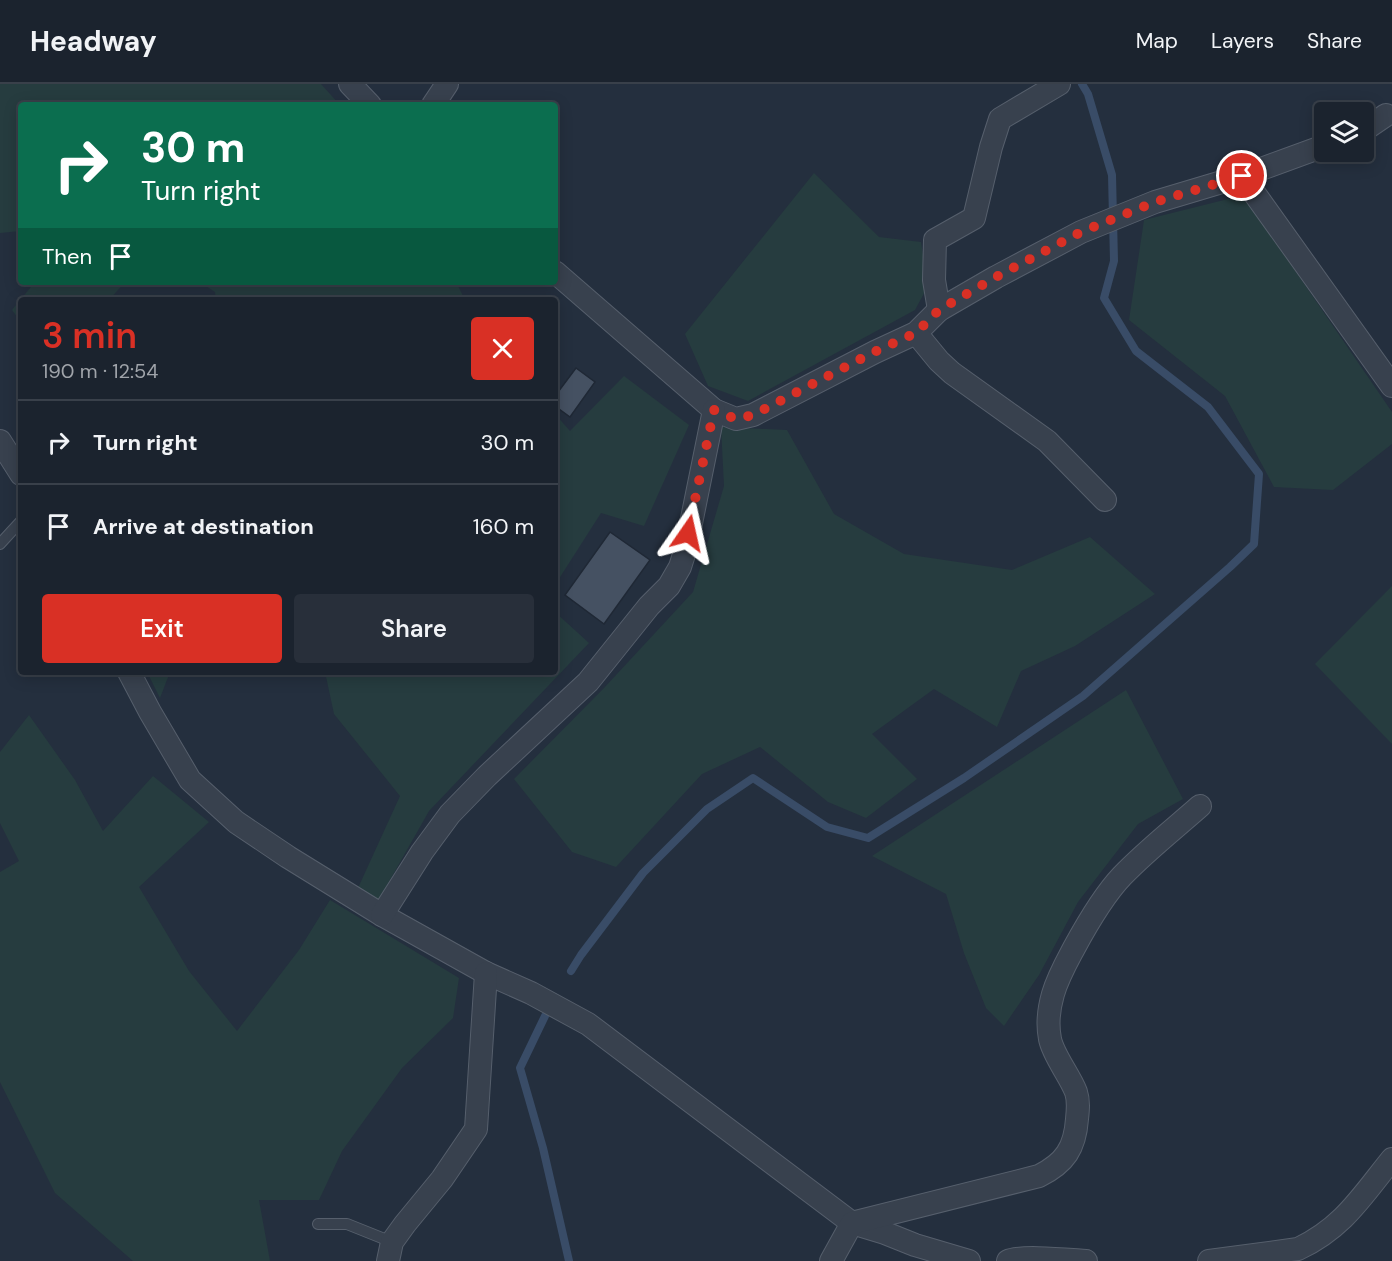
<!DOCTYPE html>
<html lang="en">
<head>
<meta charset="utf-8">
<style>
	:root { --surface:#1b232e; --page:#282f3a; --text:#f1f3f6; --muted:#a0a4aa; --line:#39404a; --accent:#d93025 }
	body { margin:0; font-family:"DM Sans",sans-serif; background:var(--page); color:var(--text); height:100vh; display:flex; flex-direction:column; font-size:22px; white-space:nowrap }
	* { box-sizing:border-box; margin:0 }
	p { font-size:20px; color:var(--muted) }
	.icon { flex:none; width:33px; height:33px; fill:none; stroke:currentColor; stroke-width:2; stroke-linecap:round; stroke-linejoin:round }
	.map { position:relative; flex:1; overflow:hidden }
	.sheet { position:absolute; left:18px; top:213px; width:540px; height:378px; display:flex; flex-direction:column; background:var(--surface); border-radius:6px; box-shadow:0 3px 15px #0003,0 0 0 2px var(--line) }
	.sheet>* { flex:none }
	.hud { position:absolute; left:18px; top:18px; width:540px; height:183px; border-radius:6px; box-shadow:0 3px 15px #0003,0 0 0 2px var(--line); background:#0b6e4f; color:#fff; overflow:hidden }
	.controls { position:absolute; left:1314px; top:18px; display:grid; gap:12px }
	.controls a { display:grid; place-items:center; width:60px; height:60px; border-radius:6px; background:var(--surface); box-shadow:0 3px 15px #0003,0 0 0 2px var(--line); font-size:30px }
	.pin { position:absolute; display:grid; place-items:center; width:51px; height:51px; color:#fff; margin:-26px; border:3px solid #fff; border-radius:50%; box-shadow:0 2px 6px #0007 }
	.me { position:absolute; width:66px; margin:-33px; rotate:11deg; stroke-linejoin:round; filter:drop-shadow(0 0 4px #0008) }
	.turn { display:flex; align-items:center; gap:21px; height:126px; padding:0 24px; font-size:27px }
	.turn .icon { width:78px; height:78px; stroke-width:2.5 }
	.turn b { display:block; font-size:42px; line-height:51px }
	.then { display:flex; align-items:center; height:57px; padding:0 24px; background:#0003; gap:12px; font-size:22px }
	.round { display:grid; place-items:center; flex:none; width:63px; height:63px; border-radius:6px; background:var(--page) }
	.headline { display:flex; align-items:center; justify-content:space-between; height:102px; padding:0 24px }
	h1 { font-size:36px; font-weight:600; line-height:45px; color:var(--accent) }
	.primary-button { display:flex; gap:12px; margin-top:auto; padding:12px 24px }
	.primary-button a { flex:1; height:69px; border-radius:6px; background:var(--accent); color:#fff; font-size:24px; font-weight:600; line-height:69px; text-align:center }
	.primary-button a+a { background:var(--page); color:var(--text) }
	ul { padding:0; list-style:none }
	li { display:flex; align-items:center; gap:18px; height:84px; padding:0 24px; border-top:2px solid var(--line) }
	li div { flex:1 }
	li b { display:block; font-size:22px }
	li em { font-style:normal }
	header { display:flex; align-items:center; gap:36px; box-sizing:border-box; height:84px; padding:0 30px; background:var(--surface); border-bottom:2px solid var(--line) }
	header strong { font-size:28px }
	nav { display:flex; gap:33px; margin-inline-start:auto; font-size:21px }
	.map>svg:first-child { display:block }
</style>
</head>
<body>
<header>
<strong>Headway</strong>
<nav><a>Map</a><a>Layers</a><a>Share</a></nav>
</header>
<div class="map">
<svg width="1392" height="1177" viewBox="0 0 1392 1177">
	<rect width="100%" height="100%" fill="#242f3e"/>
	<g fill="#263c3f">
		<path d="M0 0H321L340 21H21V147L0 149Z"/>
		<path d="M814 89 879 153 921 158 928 202 915 226 748 317 708 302 685 250Z"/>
		<path d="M1236 113 1248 118 1392 328V360L1333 406 1274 403 1225 312 1129 236 1144 136Z"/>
		<path d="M35 198H125L109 216H21V238L12 226Z"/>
		<path d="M200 198H456L465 216H216L215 208Z"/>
		<path d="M624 292 689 341 644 442 601 429 555 501V330L570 347Z"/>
		<path d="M721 343 787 346 834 430 904 470 1012 486 1090 453 1155 510 1075 562 1021 587 997 643 934 605 872 650 917 695 866 734 828 718 760 663 702 690 616 783 572 768 514 695 604 604 693 508 724 402Z"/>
		<path d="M1392 502V660L1315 580Z"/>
		<path d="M555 528 589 559 429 727 378 817 358 804 400 712 334 630 325 588H555Z"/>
		<path d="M147 588H170L160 614Z"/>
		<path d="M1126 606 1183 715 1138 740 1078 818 1039 891 1004 942 986 924 964 869 946 810 872 772Z"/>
		<path d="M29 631 75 696 103 747 153 692 209 738 139 803 189 887 237 947 299 866 330 816 459 894 453 934 402 984 342 1067 319 1116H259L270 1177H133L55 1109 0 998V788L19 777 0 739V668Z"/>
	</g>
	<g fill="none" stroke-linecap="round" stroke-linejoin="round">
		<g stroke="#394c67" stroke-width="8">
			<path d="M571 887 581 871 643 789 707 725 753 694 827 743 868 754 964 694 1083 612 1230 483 1254 460 1259 390 1208 323 1136 267 1104 214 1114 177 1112 91 1088 10 1082 0"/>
			<path d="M545 932 520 984 543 1064 569 1177"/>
		</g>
	</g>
	<g fill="#455162" stroke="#1f2835" stroke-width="1.5">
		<path d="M576 284 595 298 570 333 555 322V312Z"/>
		<path d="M610 448 650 476 604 540 565 511Z"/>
	</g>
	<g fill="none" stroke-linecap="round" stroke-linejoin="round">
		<g stroke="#565f6c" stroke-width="12">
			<g id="service">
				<path d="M0 460 21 437"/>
				<path d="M318 1140H347L392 1158"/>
			</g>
		</g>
		<g stroke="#565f6c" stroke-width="24">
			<g id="minor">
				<path d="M350 0 370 21"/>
				<path d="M433 21 447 0"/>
				<path d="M1364 46 1386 31"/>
				<path d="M1242 92 1392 302"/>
				<path d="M555 188 714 326 736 335 753 331 875 268 916 249 939 226 996 193 1081 148 1155 118 1242 92 1324 62"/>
				<path d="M939 226 934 196 935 156 974 134 991 63 1000 35 1059 0"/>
				<path d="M916 249 939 277 952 289 1047 357 1105 416"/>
				<path d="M0 357 21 390"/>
				<path d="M129 588 150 628 190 696 236 738 288 773 382 831 486 889 531 909 588 940 852 1139 885 1149 915 1161 969 1177"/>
				<path d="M382 831 422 768 450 730 487 692 588 598 649 522 669 502 680 483 686 464 714 326"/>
				<path d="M388 1177 392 1158 405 1140 442 1095 476 1045 486 889"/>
				<path d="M831 1177 852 1139 1039 1092C1065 1079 1075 1064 1077 1035 1078 1026 1079 1017 1076 1008 1070 992 1053 971 1050 955 1047 940 1049 924 1053 910 1058 893 1066 879 1074 864 1087 840 1103 812 1122 792 1146 767 1174 745 1200 722"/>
				<path d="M1008 1177C1020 1171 1070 1176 1086 1177"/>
				<path d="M1209 1177 1298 1165C1343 1144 1362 1112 1392 1075"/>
			</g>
		</g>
		<use href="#service" stroke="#38414e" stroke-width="10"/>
		<use href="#minor" stroke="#38414e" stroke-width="22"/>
	</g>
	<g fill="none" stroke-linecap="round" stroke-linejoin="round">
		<path stroke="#d93025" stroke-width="10" stroke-dasharray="0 18" d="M688 449 714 326 736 335 753 331 874 268 916 249 939 226 996 193 1081 148 1155 118 1242 92"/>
	</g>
</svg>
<div class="controls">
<a><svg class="icon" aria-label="layers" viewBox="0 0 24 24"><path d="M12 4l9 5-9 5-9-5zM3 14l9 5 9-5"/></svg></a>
</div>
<div class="pin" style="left:1242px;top:92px;background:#d93025"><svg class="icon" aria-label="arrive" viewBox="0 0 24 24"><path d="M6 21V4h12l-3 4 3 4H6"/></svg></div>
<svg class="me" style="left:688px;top:449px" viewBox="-20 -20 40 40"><path d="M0-17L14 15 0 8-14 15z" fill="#d93025" stroke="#fff" stroke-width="4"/></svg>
<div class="hud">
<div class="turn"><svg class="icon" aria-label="right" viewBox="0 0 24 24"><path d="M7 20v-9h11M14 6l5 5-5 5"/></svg><div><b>30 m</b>Turn right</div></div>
<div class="then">Then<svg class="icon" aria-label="arrive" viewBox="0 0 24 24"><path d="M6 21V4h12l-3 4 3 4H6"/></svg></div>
</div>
<section class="sheet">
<div class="headline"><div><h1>3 min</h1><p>190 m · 12:54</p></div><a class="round" style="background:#d93025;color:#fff"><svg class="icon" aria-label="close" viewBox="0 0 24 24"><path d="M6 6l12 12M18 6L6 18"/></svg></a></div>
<ul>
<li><svg class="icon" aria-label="right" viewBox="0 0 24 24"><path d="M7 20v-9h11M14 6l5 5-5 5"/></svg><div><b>Turn right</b></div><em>30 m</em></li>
<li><svg class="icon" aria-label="arrive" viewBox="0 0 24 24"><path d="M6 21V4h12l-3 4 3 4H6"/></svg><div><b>Arrive at destination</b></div><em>160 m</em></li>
</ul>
<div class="primary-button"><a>Exit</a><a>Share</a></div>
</section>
</div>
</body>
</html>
